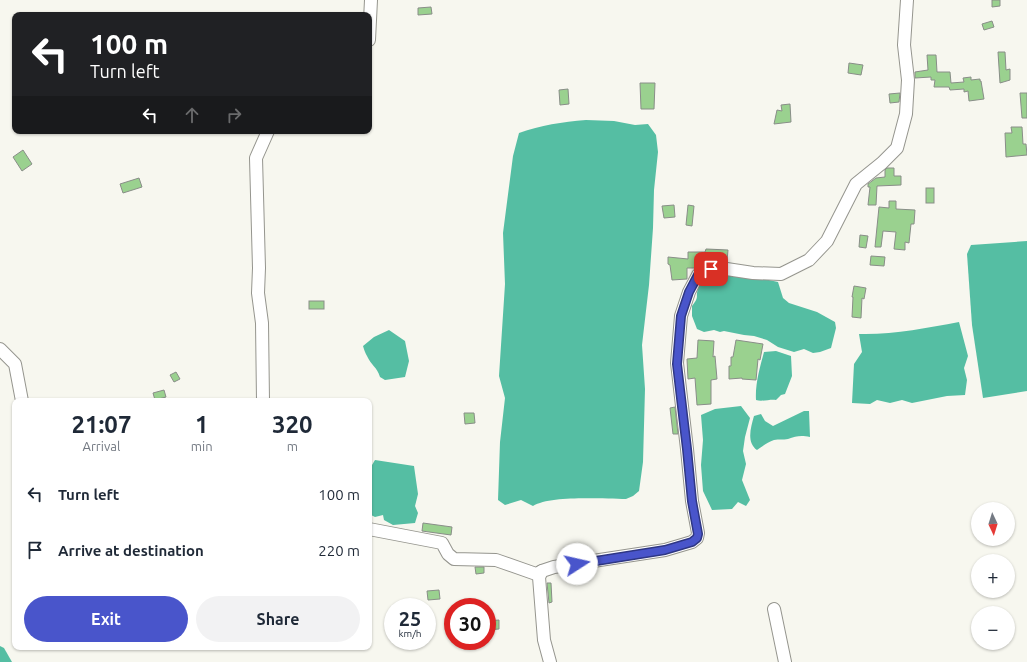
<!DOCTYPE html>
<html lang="en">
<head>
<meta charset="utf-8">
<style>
	:root { --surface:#fff; --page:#f2f2f3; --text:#1f2937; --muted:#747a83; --accent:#4955cb }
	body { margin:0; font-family:Ubuntu,sans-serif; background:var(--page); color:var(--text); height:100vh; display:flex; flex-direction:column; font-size:15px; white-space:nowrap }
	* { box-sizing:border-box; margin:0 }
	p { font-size:13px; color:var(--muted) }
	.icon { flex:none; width:22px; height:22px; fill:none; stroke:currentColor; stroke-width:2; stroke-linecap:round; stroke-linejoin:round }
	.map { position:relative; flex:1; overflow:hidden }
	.panel { position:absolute; left:12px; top:398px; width:360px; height:252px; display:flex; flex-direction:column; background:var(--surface); border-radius:8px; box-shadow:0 1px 3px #0004 }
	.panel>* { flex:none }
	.hud { position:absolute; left:12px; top:12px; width:360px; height:122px; border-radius:8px; box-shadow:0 1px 3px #0004; background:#202124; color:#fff; overflow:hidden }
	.needle { width:26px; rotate:176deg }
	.controls { position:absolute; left:971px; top:502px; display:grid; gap:8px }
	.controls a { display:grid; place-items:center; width:44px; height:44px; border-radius:50%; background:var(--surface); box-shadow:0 1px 3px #0004; font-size:20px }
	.speed { position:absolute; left:384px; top:598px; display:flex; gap:8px; font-size:20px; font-weight:700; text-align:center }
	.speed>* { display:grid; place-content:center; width:52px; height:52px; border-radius:50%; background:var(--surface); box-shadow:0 1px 3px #0004; line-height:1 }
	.speed small { font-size:10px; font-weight:400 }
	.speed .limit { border:6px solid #d22; background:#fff; color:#111 }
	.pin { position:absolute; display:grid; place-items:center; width:34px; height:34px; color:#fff; margin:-17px; border-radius:8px; box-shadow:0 2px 6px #0006 }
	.me { position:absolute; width:44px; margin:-22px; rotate:80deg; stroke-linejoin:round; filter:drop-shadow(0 0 3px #0008) }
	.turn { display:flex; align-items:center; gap:14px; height:84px; padding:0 12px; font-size:18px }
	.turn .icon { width:52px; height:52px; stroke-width:2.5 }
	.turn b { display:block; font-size:28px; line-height:34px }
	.lanes { display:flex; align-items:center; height:38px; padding:0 12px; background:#0003; justify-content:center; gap:20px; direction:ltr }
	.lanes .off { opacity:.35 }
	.eta { display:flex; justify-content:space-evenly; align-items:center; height:68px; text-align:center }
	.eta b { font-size:24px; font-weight:700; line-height:28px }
	.cta { display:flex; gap:8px; margin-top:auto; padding:8px 12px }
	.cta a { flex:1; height:46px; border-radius:24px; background:var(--accent); color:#fff; font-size:16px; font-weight:700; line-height:46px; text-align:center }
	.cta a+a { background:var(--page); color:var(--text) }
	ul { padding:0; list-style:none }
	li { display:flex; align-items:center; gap:12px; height:56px; padding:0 12px }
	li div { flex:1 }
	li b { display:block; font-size:15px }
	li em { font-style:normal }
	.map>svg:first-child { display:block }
</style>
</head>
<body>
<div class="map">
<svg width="1027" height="662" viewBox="0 0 1027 662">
	<rect width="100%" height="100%" fill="#f7f7ef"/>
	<g fill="#55bea3">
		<path d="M586 120 614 121 635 125 648 124 656 135 658 152 654 190 653 228 649 285 642 345 645 389 643 462 639 491 633 496 626 499C603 499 551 495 533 506L521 500 505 505 498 500 500 442 505 398 499 376 505 284 503 233 513 156 519 133C541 125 562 122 586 120Z"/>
		<path d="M1027 241V391L983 398 972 325 967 254 971 245Z"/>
		<path d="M725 270 778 282 783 298 789 303 817 312 835 322 836 328 831 348 820 352 813 353 804 349 794 352 778 347 767 340 754 336 744 335 724 331 720 332 714 330 704 332 697 329 692 316V306C700 296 695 298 698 289 700 282 707 275 712 271Z"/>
		<path d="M959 322 968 356 964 368 967 380 965 395 947 396 912 403 902 400 890 403 877 400 870 404 852 403 854 364 862 352 859 334C892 335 926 328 959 322Z"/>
		<path d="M389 330 405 341 409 361 405 377 385 380 380 377C377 367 371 365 367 356 365 353 364 349 363 346L374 337Z"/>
		<path d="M776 351 791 356 792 376 785 394 781 395 776 400C770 399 762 402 756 400 755 384 760 367 764 352Z"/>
		<path d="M741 406 750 418 745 437 743 451 746 464 742 480 750 500 746 506 738 502 732 509 712 510 703 491 701 465 703 440 701 415 715 409Z"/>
		<path d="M804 411H809L810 437C801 435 796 436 788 439 783 440 779 439 774 440 768 442 763 446 757 450 746 442 751 427 754 416L761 414 765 421 773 426Z"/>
		<path d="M375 460 414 466 418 494 415 506 418 513 415 523 393 525 384 520 383 515 375 517 369 514V470Z"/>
		<path d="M0 646 4 648 12 662H0Z"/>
	</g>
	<g fill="#9ad18f" stroke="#898e88">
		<path d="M992 0H1000V6L992 7Z"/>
		<path d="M431 7 432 14 418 15V8Z"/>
		<path d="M992 21 994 27 984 30 982 24Z"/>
		<path d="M998 52H1005L1006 70 1010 69V80L1000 83Z"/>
		<path d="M927 55H936L937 72H950L951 83 964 82 963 78 971 77V80L980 79V81H981L984 99 969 101 968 91 964 92V89L950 90 949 87H934L935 80H931V77L915 78V72L928 70Z"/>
		<path d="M849 63 863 65 861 75 848 73Z"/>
		<path d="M640 83H655L654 109H641Z"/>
		<path d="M568 89 569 104 560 105 559 90Z"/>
		<path d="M900 93 899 102 890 103 889 94Z"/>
		<path d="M1020 93H1027V118H1022Z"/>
		<path d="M790 104 791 122 774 124 777 110 782 111 781 105Z"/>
		<path d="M1011 127H1022L1023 144H1026L1027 155 1006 157 1005 133H1012Z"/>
		<path d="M23 150 32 164 22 171 13 157Z"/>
		<path d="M887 168H894V176H901V185L877 186 876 205H868L870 187H868V184L876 178 885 177V170Z"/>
		<path d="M139 178 142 187 123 193 120 184Z"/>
		<rect x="926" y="188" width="8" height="15"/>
		<path d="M889 201H896V209L915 210 914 224H911L909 243 905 242V250L894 249 896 232 883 231 881 247H875L879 207 889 208Z"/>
		<path d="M674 205 675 217 664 218 662 206Z"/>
		<path d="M688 205 694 206 692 226 686 225Z"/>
		<path d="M860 235 868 236 866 248 859 247Z"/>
		<path d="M706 249 728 250 727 261H701V264L694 268H687V279L672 280 670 265 668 264V257L688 259V252H705Z"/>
		<path d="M871 256 885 257 884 266 870 265Z"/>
		<path d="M854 286 866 288 864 299 862 298 861 318 852 317 853 297H852Z"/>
		<rect x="309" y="301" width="15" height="8"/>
		<path d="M698 340 714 341 713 357 715 356 717 379 711 380V404L697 405 695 378 688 379 687 359 697 358Z"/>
		<path d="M736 340 763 344 760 360 758 359 756 380 742 379V378L729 379V366H731V357H733Z"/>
		<path d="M176 372 180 379 174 382 170 375Z"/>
		<path d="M164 390 166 397 155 400 153 393Z"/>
		<path d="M675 407 678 434H673L670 408Z"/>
		<path d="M464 413H474L475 423 465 424Z"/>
		<path d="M423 523 452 527 451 535 422 531Z"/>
		<path d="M475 567H484V573L476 574Z"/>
		<path d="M547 583H551L552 602 549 603Z"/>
		<path d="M439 590 440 599 428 600 427 591Z"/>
		<path d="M499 620V629L487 630V621Z"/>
	</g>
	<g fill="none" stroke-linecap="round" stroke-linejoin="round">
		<g stroke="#95958e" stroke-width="14">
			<g id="minor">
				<path d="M369 40 371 0"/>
				<path d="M0 349 15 364 22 401"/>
				<path d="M263 401 262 323 258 293 259 268 256 158 268 131"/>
				<path d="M369 529 442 543 448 554 454 559 496 560 536 574 542 571"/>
				<path d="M774 609 785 662"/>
				<path d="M550 662 544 640 539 577 542 571 554 567 665 550 692 542 697 538 698 533 692 501 687 449 677 363 681 316 689 292 698 275 703 271 720 268 753 273 781 274 809 260 827 241 856 184 882 163 897 148 906 114 908 80 904 45 907 0"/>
			</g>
		</g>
		<use href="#minor" stroke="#fff" stroke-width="12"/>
	</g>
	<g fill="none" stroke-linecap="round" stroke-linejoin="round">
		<g stroke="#2f3784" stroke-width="10">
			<path id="route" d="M577 564 665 550 692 542 697 538 698 534 692 501 687 449 677 364 681 316 689 292 698 275 702 271 711 269"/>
		</g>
		<use href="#route" stroke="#4955cb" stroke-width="7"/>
	</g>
</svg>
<div class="controls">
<a><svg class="needle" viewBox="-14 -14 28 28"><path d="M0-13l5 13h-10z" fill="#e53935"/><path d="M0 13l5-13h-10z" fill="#747a83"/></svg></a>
<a>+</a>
<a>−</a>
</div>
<div class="speed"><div>25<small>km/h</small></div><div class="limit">30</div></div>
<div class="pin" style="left:711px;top:269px;background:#d93025"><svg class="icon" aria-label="arrive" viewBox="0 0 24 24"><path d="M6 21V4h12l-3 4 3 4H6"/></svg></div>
<svg class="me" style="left:577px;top:564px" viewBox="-20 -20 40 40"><circle r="19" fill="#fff"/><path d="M0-13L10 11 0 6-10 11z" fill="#4955cb"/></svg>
<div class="hud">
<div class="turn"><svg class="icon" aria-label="left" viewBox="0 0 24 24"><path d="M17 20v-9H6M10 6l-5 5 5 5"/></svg><div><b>100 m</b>Turn left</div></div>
<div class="lanes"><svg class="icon" aria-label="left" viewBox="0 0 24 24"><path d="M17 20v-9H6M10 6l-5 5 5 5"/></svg><svg class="icon off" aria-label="ahead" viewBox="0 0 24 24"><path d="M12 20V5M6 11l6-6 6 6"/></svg><svg class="icon off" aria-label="right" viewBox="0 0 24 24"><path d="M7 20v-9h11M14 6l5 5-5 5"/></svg></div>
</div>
<section class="panel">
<div class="eta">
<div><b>21:07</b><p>Arrival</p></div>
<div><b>1</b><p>min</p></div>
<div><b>320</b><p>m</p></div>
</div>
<ul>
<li><svg class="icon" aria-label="left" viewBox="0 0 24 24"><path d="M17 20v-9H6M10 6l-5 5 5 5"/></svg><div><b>Turn left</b></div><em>100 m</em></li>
<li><svg class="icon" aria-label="arrive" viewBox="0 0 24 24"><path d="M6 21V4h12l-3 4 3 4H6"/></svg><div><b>Arrive at destination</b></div><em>220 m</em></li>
</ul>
<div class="cta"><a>Exit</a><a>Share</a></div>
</section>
</div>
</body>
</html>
